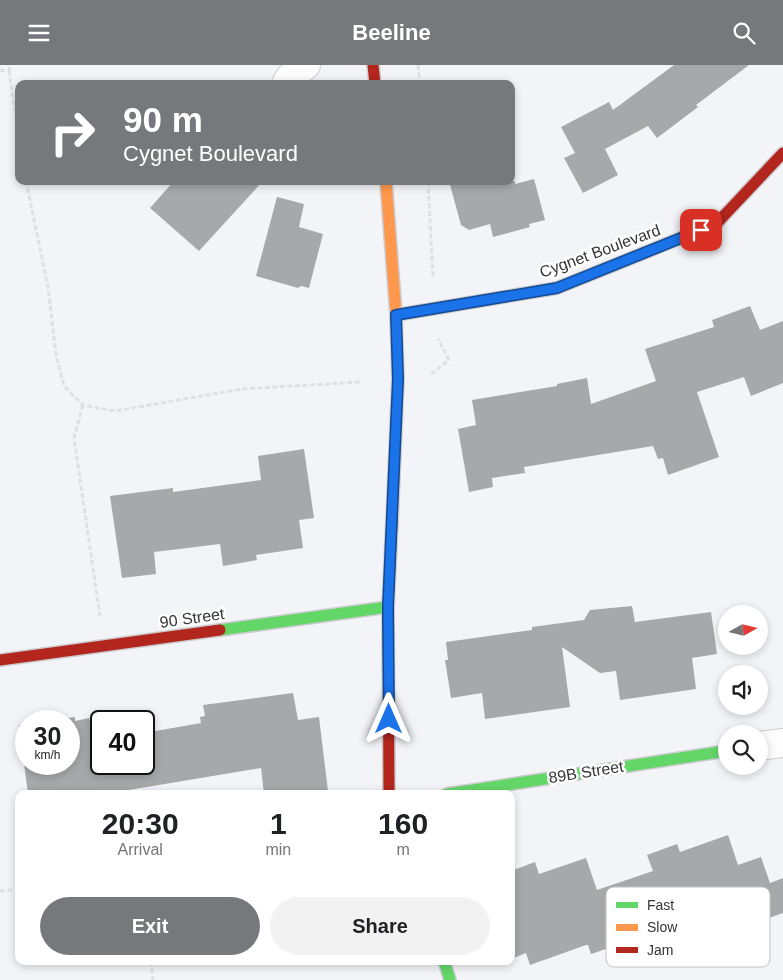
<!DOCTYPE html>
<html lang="en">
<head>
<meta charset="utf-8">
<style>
	:root { --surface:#fff; --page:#f2f2f2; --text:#202124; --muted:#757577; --accent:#77787b }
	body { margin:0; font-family:Arial,sans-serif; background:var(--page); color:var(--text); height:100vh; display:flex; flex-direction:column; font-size:19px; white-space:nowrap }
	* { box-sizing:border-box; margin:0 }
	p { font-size:16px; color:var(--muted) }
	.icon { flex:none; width:28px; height:28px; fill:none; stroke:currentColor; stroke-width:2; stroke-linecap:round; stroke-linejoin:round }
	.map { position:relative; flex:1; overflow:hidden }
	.details { position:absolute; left:15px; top:725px; width:500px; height:175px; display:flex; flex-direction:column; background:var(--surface); border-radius:10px; box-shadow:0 2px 8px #0003 }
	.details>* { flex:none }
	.guide { position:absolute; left:15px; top:15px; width:500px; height:105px; border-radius:10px; box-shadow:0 2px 8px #0003; background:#77787b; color:#fff; overflow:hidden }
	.needle { width:32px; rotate:82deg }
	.buttons { position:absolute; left:718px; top:540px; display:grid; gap:10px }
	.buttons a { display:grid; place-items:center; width:50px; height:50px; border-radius:50%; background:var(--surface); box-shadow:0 2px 8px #0003; font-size:25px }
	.speed { position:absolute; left:15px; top:645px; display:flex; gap:10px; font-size:25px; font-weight:700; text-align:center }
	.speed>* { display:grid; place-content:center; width:65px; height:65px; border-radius:50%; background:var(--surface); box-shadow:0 2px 8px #0003; line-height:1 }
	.speed small { font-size:12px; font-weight:400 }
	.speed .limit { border:2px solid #111; border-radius:8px; background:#fff; color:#111 }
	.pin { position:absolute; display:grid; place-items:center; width:42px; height:42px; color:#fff; margin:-21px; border-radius:10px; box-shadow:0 2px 8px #0006 }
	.me { position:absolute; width:55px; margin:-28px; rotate:0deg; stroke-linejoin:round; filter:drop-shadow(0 0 4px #0008) }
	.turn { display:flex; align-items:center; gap:18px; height:105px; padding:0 25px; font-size:22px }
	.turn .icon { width:65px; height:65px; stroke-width:2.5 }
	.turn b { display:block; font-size:35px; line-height:42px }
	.eta { display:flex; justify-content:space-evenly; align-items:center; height:85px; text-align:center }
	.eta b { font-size:30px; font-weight:700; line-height:35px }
	.primary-button { display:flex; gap:10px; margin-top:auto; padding:10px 25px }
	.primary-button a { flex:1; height:58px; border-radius:30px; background:var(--accent); color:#fff; font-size:20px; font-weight:700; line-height:58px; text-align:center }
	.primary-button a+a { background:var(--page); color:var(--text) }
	header { display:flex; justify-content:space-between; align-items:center; height:65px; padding:0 25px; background:var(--accent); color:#fff; font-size:22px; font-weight:700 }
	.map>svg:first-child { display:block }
</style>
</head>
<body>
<header><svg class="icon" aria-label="menu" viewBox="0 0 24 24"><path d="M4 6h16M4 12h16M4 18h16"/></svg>Beeline<svg class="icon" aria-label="search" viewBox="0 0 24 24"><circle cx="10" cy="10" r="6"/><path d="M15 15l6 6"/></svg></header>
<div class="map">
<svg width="783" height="915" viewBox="0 0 783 915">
	<rect width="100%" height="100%" fill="#f3f4f8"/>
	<g fill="#a7a8aa">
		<path d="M674 0H749L696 40 698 42 657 73 648 61 605 84 618 110 583 128 564 93 575 88 561 62 609 37 613 45Z"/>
		<path d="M534 114 545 155 529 159 530 162 493 172 490 159 469 165 461 160 449 116H515V119Z"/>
		<path d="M174 116H263L199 186 150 143Z"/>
		<path d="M277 132 304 139 299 162 323 169 309 223 301 221 298 223 256 211Z"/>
		<path d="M750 241 760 265 783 256V318L751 331 744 312 697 327 719 392 668 410 663 393 658 394 653 381 524 402 525 408 492 413 493 422 469 427 458 364 476 360 472 335 557 321V319L587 313 591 339 656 316 645 284 714 262 712 255Z"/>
		<path d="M304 384 314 453 299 455 303 483 256 490 257 495 223 501 220 479 154 487 156 509 122 513 110 431 173 423V427L261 415 258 391Z"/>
		<path d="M632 541 635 557 711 547 717 589 692 593 696 624 620 635 616 606 600 608 562 582 570 642 485 654 482 628 451 633 445 595H448L446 577 532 565V562L584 555 590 545Z"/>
		<path d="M293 628 298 655 319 652 328 726 306 729H264L261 703 105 729H28L19 660 26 659V699H69V656H46L75 652V656L89 653 90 656 140 649 141 656H101V699H144V668L201 658 200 652 205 651 203 640Z"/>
		<path d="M728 770 738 800 761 792 770 818 783 813V848L735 865 727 843 591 889 588 880H586L530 900 526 888 511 894V806L535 797 539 809 586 793 597 825 653 806 647 790 677 779 680 787Z"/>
	</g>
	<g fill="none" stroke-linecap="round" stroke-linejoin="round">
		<g stroke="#cccccf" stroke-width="30">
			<g id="street">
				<path d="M286 19 290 12 306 0"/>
				<path d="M759 681 783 678"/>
			</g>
		</g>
		<g stroke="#cccccf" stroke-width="14">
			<g id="fast">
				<path d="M220 565 388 542"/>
				<path d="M447 729 726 686"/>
				<path d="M444 896 450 915"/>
			</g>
		</g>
		<g stroke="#cccccf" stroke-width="14">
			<g id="slow">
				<path d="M386 116 396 250 398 314 392 456"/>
				<path d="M396 250 557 223 644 188"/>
			</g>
		</g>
		<g stroke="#cccccf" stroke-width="14">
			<g id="jam">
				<path d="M373 0 375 19"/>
				<path d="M644 188 717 158 783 88"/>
				<path d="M0 595 220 565"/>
				<path d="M389 729 388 542 392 456"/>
			</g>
		</g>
		<g stroke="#dfe0e0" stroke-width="3" stroke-dasharray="5 2.5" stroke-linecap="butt">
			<path d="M418 0 420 19"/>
			<path d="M0 5 9 7 19 70"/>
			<path d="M9 7 10 0"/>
			<path d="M26 116 48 222 56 290 64 321 83 340 115 346 242 324 361 317"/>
			<path d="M428 116 433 213"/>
			<path d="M431 309 449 295 438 274"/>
			<path d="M83 340 74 373 100 551"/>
			<path d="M0 826 19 824"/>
			<path d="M151 896 153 915"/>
		</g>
		<use href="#street" stroke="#fdfdfe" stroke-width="28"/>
		<use href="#fast" stroke="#63d668" stroke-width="11"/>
		<use href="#slow" stroke="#ff974d" stroke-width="11"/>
		<use href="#jam" stroke="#b3261e" stroke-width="11"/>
	</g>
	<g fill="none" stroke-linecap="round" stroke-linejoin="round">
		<g stroke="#114b97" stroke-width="12">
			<path id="route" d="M389 654 388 542 398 314 396 250 557 223 701 165"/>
		</g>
		<use href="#route" stroke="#1a73e8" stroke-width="9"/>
	</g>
	<g text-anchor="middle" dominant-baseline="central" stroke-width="5" stroke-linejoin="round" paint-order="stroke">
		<g font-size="16" fill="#343537" stroke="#fff">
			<text transform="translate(600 186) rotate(-20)">Cygnet Boulevard</text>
			<text transform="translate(192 553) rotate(-8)">90 Street</text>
			<text transform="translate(586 707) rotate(-9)">89B Street</text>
		</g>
	</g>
	<rect x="606" y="822" width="164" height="80" rx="8" fill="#fff" stroke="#c2c2c3" stroke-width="1"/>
	<rect x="616" y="837" width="22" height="6" fill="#63d668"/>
	<rect x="616" y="859" width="22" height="7" fill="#ff974d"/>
	<rect x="616" y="882" width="22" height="6" fill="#b3261e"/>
	<g font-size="14" fill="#343537">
		<text x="647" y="845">Fast</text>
		<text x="647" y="867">Slow</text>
		<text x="647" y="890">Jam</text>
	</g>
</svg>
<div class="buttons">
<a><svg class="needle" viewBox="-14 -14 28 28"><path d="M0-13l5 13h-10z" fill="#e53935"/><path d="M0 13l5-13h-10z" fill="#757577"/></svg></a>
<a><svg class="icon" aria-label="sound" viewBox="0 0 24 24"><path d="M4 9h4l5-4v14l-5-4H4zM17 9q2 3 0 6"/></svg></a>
<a><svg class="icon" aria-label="search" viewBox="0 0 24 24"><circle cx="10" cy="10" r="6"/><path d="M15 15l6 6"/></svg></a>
</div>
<div class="speed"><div>30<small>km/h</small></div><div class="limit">40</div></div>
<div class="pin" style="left:701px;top:165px;background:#d93025"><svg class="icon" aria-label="arrive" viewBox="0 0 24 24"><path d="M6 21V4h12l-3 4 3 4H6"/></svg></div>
<svg class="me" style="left:389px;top:654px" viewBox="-20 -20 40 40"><path d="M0-17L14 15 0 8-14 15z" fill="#1a73e8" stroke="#fff" stroke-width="4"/></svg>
<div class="guide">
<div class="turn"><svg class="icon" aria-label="right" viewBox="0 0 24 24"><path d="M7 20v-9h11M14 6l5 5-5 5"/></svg><div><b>90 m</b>Cygnet Boulevard</div></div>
</div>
<section class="details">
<div class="eta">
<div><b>20:30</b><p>Arrival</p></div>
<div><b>1</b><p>min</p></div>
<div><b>160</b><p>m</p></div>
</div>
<div class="primary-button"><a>Exit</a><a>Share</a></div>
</section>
</div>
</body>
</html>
